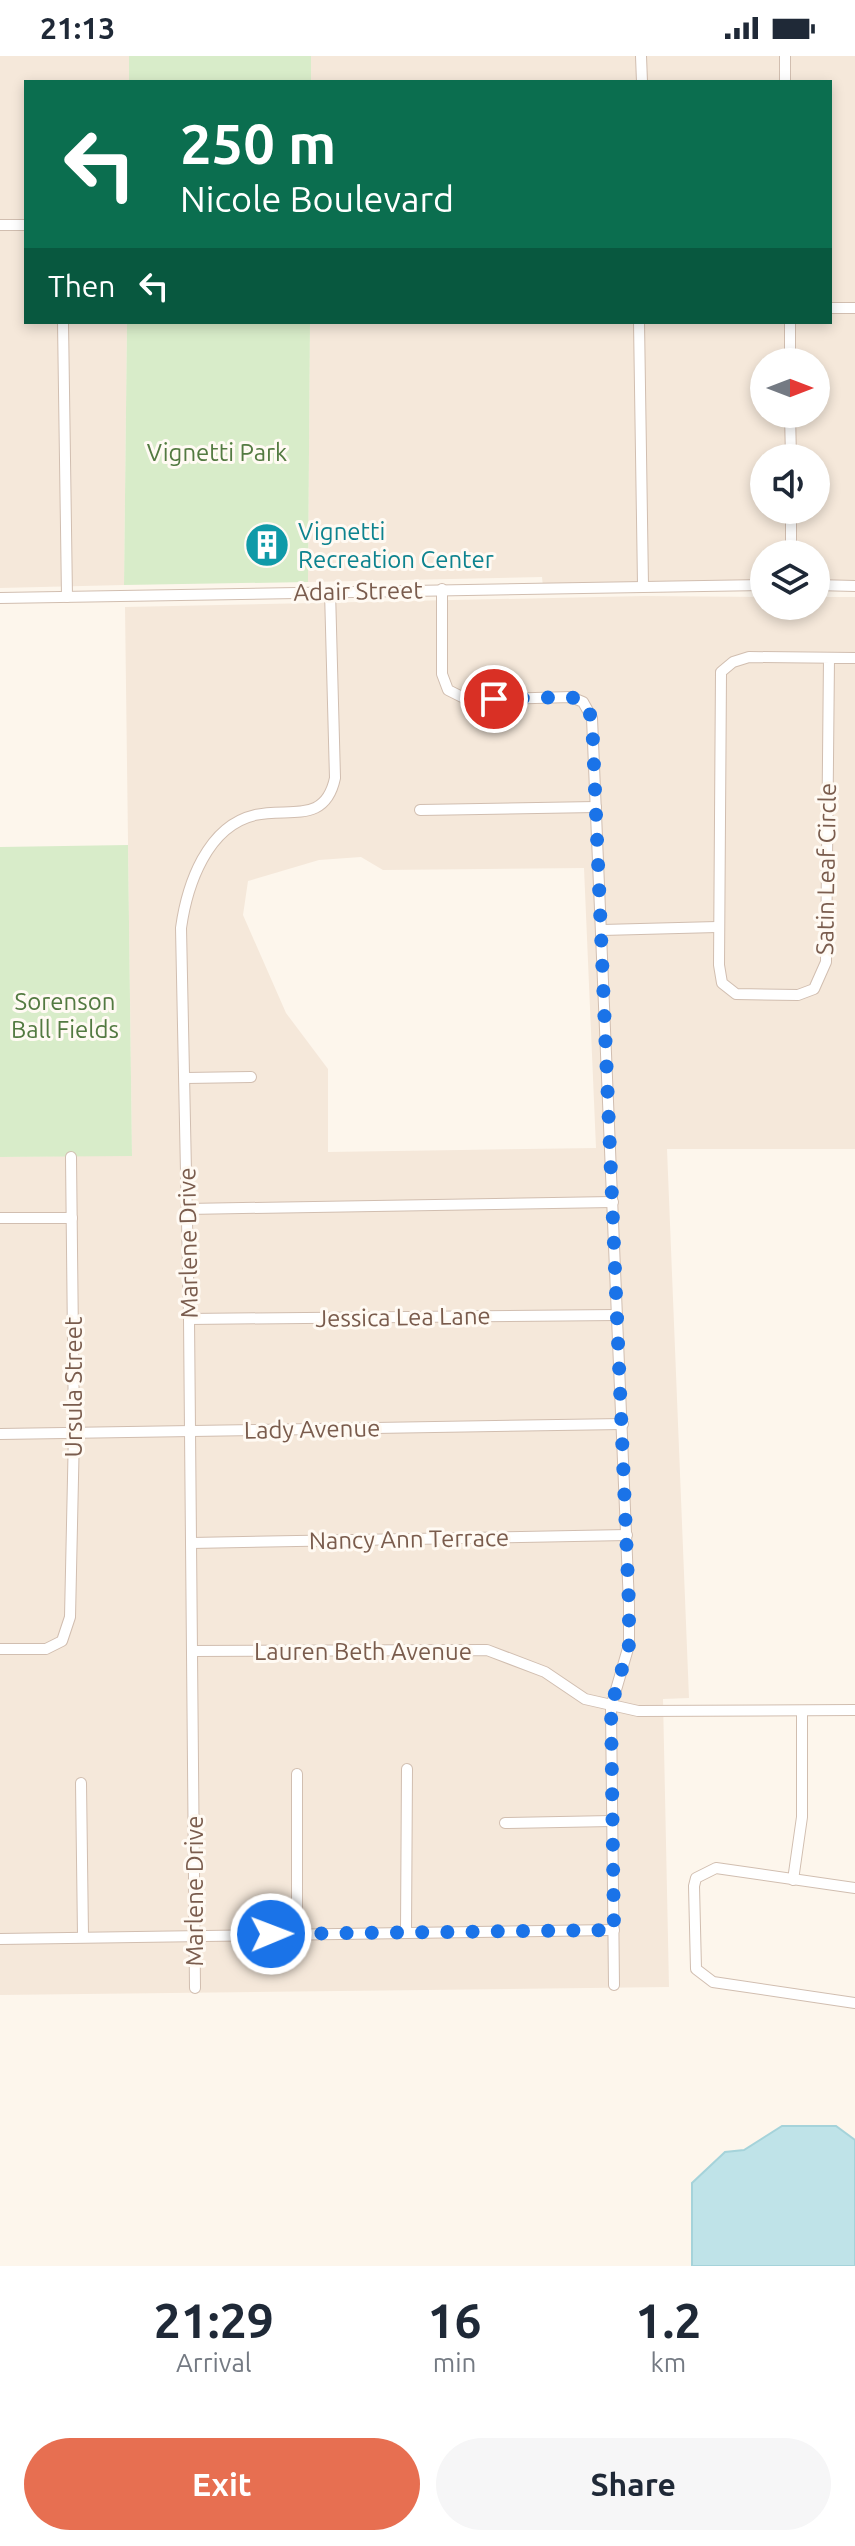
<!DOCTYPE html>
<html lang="en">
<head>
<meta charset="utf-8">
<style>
	:root { --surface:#fff; --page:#f6f6f7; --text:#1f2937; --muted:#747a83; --accent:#e76f51 }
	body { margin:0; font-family:Ubuntu,sans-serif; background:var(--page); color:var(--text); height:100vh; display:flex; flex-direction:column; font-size:30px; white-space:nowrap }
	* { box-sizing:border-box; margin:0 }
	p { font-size:26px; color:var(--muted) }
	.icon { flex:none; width:44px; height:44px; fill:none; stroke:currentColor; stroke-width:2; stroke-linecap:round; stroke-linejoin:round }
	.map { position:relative; height:2210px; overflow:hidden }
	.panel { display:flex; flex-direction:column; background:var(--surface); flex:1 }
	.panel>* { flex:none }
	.top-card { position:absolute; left:24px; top:24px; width:808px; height:244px; border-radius:0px; box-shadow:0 4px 12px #0003; background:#0b6e4f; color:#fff; overflow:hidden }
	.needle { width:52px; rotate:90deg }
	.fabs { position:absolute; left:750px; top:292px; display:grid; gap:16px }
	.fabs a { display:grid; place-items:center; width:80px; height:80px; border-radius:50%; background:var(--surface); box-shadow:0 4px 12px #0003; font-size:40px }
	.pin { position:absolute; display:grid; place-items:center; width:68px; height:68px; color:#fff; margin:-34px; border:4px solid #fff; border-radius:50%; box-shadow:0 2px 8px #0007 }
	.me { position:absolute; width:88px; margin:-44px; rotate:89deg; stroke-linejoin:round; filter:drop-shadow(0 0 6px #0008) }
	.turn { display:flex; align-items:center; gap:28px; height:168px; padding:0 24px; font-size:36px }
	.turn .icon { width:104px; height:104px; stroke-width:2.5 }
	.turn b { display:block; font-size:56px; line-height:68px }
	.then { display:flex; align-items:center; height:76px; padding:0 24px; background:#0003; gap:16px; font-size:30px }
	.eta { display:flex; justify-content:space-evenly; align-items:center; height:136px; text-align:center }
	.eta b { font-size:48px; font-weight:700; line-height:56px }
	.button { display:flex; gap:16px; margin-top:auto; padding:16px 24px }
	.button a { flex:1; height:92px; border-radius:48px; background:var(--accent); color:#fff; font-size:32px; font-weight:700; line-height:92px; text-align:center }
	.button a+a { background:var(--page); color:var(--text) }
	.status { display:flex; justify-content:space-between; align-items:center; height:56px; padding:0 40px; background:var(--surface); direction:ltr }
	.status svg { height:22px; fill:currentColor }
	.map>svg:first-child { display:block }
</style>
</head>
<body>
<div class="status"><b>21:13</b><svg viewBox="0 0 49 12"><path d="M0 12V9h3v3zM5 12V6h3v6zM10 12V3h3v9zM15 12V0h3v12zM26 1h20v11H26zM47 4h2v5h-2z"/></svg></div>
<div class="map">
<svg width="855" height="2210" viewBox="0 0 855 2210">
	<rect width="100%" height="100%" fill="#fdf6ec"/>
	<g fill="#f5e8da" fill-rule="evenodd">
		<path d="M0 0H129V26H26V266H127L124 529 0 532Z"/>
		<path d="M311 0H855V531H816V498H764V531H543L542 521 308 526 310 266H830V26H311ZM764 306H816V358H764ZM764 402H816V454H764Z"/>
		<path d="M645 540 764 541V550H816V541H855V1093H667L689 1642 663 1643 669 1931 0 1939V1101L132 1099 125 551ZM361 801 383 814 584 812 596 1092 328 1096V1013L286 957 243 859 248 825 319 804Z"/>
	</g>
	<g fill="#d8ecc9">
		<rect x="129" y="0" width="182" height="26"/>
		<path d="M127 266H310L308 526 124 529Z"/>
		<path d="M128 789 132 1100 0 1101V791Z"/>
	</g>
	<path fill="#bfe3e8" stroke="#a5d3da" stroke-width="2" d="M782 2070H836L855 2084V2210H692V2127L725 2096 744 2094Z"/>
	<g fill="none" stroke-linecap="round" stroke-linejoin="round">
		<g stroke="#d1beb0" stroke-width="12">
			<g id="minor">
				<path d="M641 0 642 26"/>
				<path d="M785 0V26"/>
				<path d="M0 169H26"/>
				<path d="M830 252H855"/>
				<path d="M63 266 67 541"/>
				<path d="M639 266 643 529"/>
				<path d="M790 266V306"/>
				<path d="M790 358 791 402"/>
				<path d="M791 454V498"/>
				<path d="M816 529 855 530"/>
				<path d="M442 533V618L448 634 468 644 571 641 583 646 592 662 629 1549V1589L611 1651 614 1929"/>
				<path d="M0 542 764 529"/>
				<path d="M829 602 826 906 814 933 798 939 736 938 722 927 719 909 721 616 733 606 749 601 855 602"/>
				<path d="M420 754 596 751"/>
				<path d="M602 874 717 871"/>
				<path d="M186 1022 251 1021"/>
				<path d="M187 1153 613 1146"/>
				<path d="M0 1162H72"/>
				<path d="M189 1263 617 1259"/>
				<path d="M0 1378 623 1368"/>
				<path d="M191 1487 627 1479"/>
				<path d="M0 1593H46L62 1585 70 1561 74 1376 71 1101"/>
				<path d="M192 1595 487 1594 545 1616 585 1643 638 1655 855 1654"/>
				<path d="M297 1718V1878"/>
				<path d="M81 1727 83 1880"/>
				<path d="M505 1767 612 1765"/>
				<path d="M793 1824 802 1761V1655"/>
				<path d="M855 1832 716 1812 696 1822 694 1830 696 1913 713 1926 855 1947"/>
				<path d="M406 1876 407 1713"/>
				<path d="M0 1883 614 1874"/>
				<path d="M195 1932 189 1263 181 872C187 829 207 770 255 759 289 751 325 769 335 722L330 535"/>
			</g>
		</g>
		<use href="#minor" stroke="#fff" stroke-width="10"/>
	</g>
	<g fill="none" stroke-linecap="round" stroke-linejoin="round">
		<path stroke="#1a73e8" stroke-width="14" stroke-dasharray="0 25.2" d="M271 1878 614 1874 611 1651 629 1589V1549L592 662 583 646 571 641 494 643"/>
	</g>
	<defs>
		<g id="building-disc" transform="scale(2.3)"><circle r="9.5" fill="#0f9aa8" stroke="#fffaf3"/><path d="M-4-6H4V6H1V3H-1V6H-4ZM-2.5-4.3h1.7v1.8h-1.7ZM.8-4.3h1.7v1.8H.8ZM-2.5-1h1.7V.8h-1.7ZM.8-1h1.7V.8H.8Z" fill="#fff"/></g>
	</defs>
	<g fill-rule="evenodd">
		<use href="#building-disc" x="267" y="489"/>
	</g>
	<g text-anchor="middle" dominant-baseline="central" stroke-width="6" stroke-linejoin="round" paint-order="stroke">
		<g font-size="24" fill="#537a41" stroke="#fffaf3">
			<text x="217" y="396">Vignetti Park</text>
			<text x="65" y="945">Sorenson<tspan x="65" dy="28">Ball Fields</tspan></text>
		</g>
		<g font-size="24" fill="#0d838f" stroke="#fffaf3" text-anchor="start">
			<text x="298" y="475">Vignetti<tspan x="298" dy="28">Recreation Center</tspan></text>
		</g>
		<g font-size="24" fill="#7a5c4d" stroke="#fffaf3">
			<text transform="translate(358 535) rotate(-1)">Adair Street</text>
			<text transform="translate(826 813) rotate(-89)">Satin Leaf Circle</text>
			<text transform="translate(188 1187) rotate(-91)">Marlene Drive</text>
			<text transform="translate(403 1261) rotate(-1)">Jessica Lea Lane</text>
			<text transform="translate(73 1331) rotate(-90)">Ursula Street</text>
			<text transform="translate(312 1373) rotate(-1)">Lady Avenue</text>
			<text transform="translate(409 1483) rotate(-1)">Nancy Ann Terrace</text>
			<text x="363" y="1595">Lauren Beth Avenue</text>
			<text transform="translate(194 1835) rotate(-90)">Marlene Drive</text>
		</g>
	</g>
</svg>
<div class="fabs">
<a><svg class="needle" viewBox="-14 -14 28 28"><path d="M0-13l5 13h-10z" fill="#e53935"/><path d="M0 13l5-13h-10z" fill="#747a83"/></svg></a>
<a><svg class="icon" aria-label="sound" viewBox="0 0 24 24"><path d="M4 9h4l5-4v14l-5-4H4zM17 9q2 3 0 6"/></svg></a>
<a><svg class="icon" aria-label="layers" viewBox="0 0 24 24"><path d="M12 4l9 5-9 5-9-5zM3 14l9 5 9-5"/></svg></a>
</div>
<div class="pin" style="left:494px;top:643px;background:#d93025"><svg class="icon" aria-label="arrive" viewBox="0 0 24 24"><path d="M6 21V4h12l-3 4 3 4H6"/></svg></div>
<svg class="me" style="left:271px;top:1878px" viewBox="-20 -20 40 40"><circle r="17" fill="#1a73e8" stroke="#fff" stroke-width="3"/><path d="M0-11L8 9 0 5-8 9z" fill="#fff"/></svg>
<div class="top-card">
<div class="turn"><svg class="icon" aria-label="left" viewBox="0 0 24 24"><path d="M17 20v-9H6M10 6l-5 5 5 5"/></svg><div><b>250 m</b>Nicole Boulevard</div></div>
<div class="then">Then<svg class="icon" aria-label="left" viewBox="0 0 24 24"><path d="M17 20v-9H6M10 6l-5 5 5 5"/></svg></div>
</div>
</div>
<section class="panel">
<div class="eta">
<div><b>21:29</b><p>Arrival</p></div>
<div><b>16</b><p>min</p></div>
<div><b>1.2</b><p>km</p></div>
</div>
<div class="button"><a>Exit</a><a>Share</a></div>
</section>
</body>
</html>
